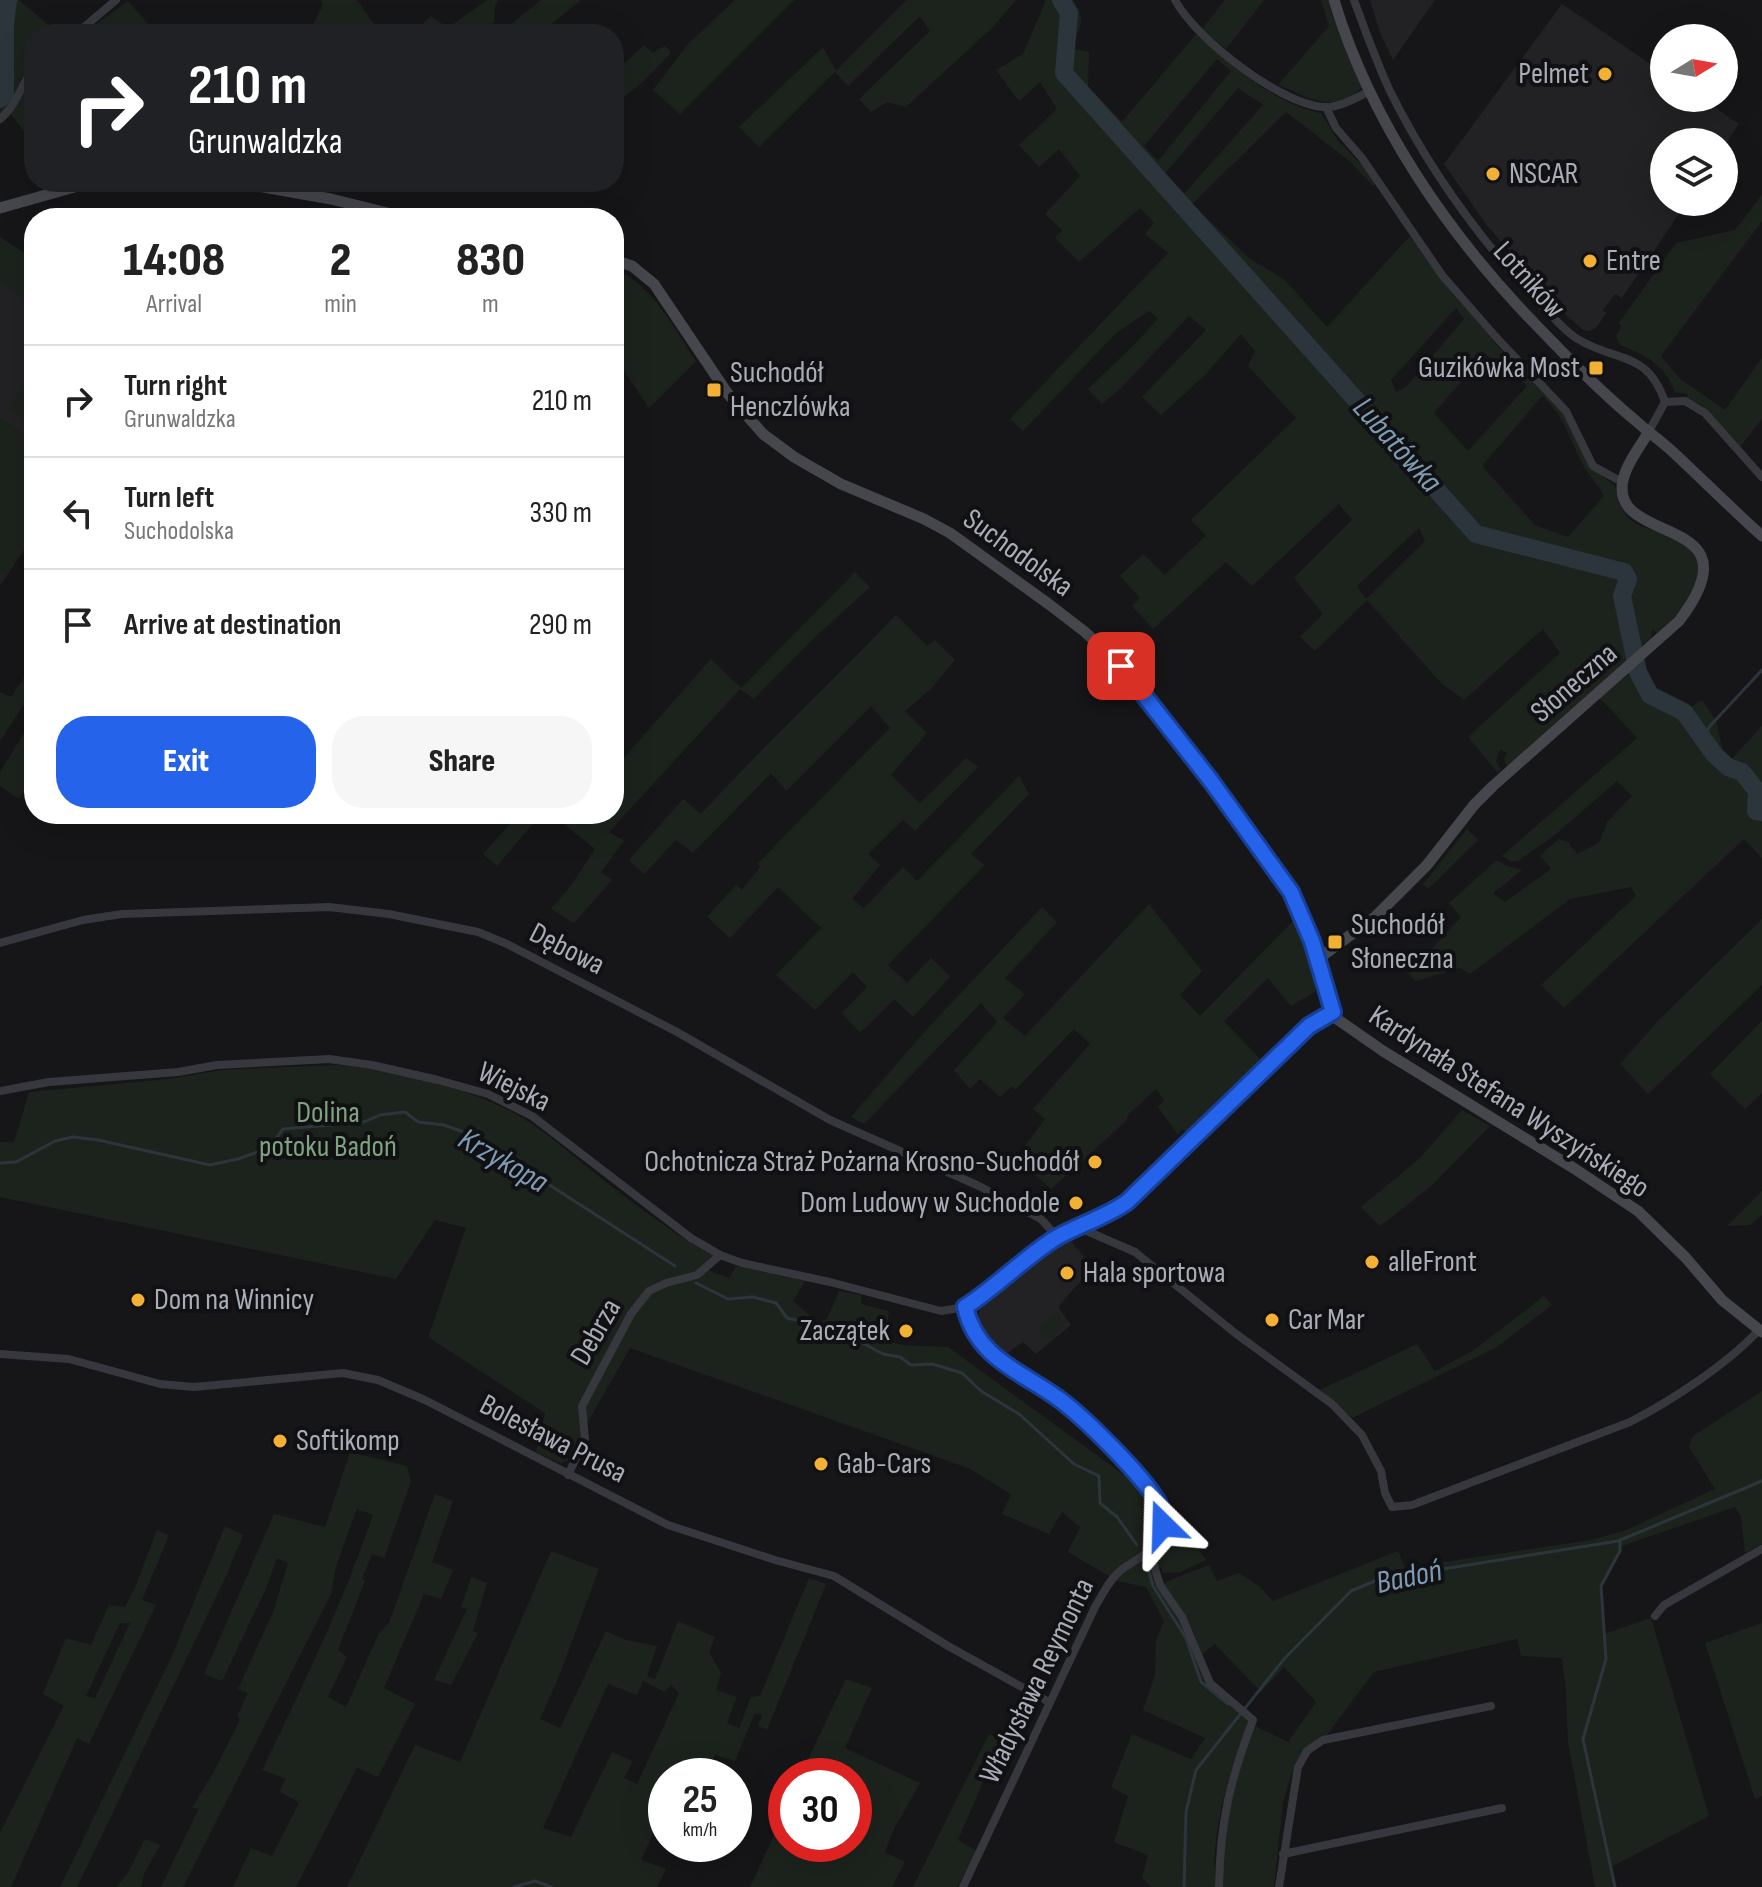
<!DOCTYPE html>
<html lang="en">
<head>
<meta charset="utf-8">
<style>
	:root { --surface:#fff; --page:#f6f6f6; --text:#222; --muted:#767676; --line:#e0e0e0; --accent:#2563eb }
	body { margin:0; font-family:"Sofia Sans Condensed",sans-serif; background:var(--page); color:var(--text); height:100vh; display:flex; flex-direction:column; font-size:30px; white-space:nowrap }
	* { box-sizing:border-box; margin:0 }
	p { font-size:26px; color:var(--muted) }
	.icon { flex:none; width:44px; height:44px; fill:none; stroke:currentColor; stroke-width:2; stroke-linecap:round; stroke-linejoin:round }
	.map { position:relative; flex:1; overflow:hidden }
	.panel { position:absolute; left:24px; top:208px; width:600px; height:616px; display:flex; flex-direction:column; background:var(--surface); border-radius:32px; box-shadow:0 8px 32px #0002 }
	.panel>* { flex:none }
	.guide { position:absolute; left:24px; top:24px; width:600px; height:168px; border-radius:32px; box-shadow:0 8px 32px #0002; background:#202124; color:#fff; overflow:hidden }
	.needle { width:52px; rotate:79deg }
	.fabs { position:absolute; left:1650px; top:24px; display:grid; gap:16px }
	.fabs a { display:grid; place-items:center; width:88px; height:88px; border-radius:50%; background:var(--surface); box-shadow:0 8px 32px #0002; font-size:40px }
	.speed { position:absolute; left:648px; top:1758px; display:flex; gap:16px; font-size:40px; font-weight:700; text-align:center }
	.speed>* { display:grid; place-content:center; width:104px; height:104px; border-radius:50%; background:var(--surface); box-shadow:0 8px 32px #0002; line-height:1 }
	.speed small { font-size:20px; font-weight:400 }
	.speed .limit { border:12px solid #d22; background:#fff; color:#111 }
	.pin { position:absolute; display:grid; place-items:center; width:68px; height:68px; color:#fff; margin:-34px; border-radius:16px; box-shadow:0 4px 12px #0006 }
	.me { position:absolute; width:88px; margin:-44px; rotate:338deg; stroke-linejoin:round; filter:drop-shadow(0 0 6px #0008) }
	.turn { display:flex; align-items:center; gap:28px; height:168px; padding:0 32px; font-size:36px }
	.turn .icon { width:104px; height:104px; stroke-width:2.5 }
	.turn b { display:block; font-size:56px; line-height:68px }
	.eta { display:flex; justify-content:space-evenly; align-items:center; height:136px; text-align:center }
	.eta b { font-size:48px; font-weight:800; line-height:56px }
	.primary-button { display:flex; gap:16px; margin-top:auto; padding:16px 32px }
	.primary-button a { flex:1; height:92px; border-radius:32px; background:var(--accent); color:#fff; font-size:32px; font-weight:800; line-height:92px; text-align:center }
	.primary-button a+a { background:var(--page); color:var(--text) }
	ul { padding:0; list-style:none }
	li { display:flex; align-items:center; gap:24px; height:112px; padding:0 32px; border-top:2px solid var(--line) }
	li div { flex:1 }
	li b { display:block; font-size:30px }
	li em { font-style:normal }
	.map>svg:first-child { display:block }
</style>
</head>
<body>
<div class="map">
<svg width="1762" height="1887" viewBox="0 0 1762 1887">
	<rect width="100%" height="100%" fill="#161618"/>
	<g fill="#222225">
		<path d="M1370 0H1435L1393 60 1380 33Z"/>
		<path d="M1562 4 1664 73V98H1701L1739 124 1724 147V142H1664V202H1687L1622 298 1615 294 1603 310 1606 313 1597 327 1589 331 1583 330 1557 307 1513 256 1486 224 1444 164Z"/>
		<path d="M0 281 34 305V442L0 418Z"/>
		<path d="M1069 1239 1093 1267 1058 1307 1071 1325 1036 1354 1023 1342 1005 1355 979 1324V1308Z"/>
	</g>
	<g fill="#1c231d" fill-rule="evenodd">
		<path d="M0 0H19L59 34H34V65L22 77 5 112 0 116Z"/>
		<path d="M321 0H357L381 34H311L309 32 323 5Z"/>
		<path d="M487 0H498L495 7 494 22 479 34H412L431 16 448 28Z"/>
		<path d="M541 0H581L539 34H499Z"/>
		<path d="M735 0H794L680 114 653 90 689 43Z"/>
		<path d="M907 0H1016L993 27 906 107 887 102 871 112 859 99 930 31 920 16 848 86 835 72 759 147 739 127 823 47 836 71Z"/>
		<path d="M1046 0H1073C1090 26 1075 26 1074 49L1089 52 1088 86 1122 122 1196 34C1233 65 1273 104 1321 113L1338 141 1365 168 1375 184 1373 186 1347 159 1286 112 1192 204 1250 259 1284 279 1327 327 1410 236 1437 274 1494 342 1562 411 1587 463 1615 486 1618 502 1628 518 1640 526 1682 539 1703 569 1685 607 1657 633 1652 629 1651 638 1637 649C1639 686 1656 696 1685 711L1702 700 1716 721 1724 756 1729 762 1762 726V858L1744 839 1564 1008 1541 985 1636 896 1631 887 1570 899 1470 974 1460 968 1416 981 1409 974 1461 917 1449 903 1497 860 1507 866 1522 870 1493 893 1505 902 1551 869 1540 856 1558 839 1568 842 1577 854 1599 843 1607 822 1632 796 1617 781 1556 834 1518 861H1510L1502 856 1637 738 1604 702 1590 693 1512 764 1506 766 1504 759 1507 753 1500 749 1496 761 1501 770 1498 773 1468 737 1560 653 1543 629 1464 700 1441 683 1367 600 1315 651 1300 637 1323 614 1294 578 1352 520 1339 504 1252 586 1226 562 1153 629 1132 606 1140 598 1120 576 1143 554 1165 575 1206 535 1191 520 1296 418 1248 366 1255 351 1241 334 1204 376 1161 415 1142 397 1206 330 1189 316 1121 388 1102 404 1088 389 1138 341 1158 318 1149 311 1116 333 1023 431 1010 419 1168 253 1145 234 1154 223 1140 208 1079 262 1055 238 1062 230 1045 214 1080 176 1059 149 1039 167 1019 145 1057 109 1040 82 1019 101 996 70 1023 54ZM1217 59 1231 71 1158 161 1144 146ZM1238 88 1263 105 1182 196 1162 177ZM1456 308 1464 319 1407 386 1396 392 1391 380ZM1485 354C1500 365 1515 372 1527 386L1468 451 1434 413ZM1542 396C1563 414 1570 439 1582 463 1588 475 1598 484 1604 496L1568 537 1535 525 1482 466ZM1419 528 1425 541 1366 599 1357 586Z"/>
		<path d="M1225 0H1264L1226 49 1202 29Z"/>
		<path d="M1321 0H1328L1334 20 1362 87C1333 117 1305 95 1278 85L1329 26Z"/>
		<path d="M128 1 157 34H104L95 25Z"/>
		<path d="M644 45 653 53 665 46 671 53 644 81 616 103 614 73Z"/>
		<path d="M34 75V128L26 134 11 114 28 80Z"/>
		<path d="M1762 195V221L1661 356 1680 379 1725 410 1762 358V419L1740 447 1702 405 1687 399V394L1675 392C1664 364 1646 355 1620 345L1616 336 1622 326 1619 323 1676 243 1735 230Z"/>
		<path d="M0 237 34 259V305L0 281Z"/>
		<path d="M614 269C653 284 674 329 696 361L649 408 616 359Z"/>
		<path d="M32 375 34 410 26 420 9 408Z"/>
		<path d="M0 418 34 442V535L0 586Z"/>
		<path d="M855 572 870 587 813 639 754 699 740 689 609 832 624 841 601 872 612 880 574 923 551 909 570 887 595 849 565 825 574 814H614V769L703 668 711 659 741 688Z"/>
		<path d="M896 615 927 646 935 640 955 660 931 689 905 711 927 733 891 775 920 803 966 758 978 767 915 831 903 820 868 854 880 865 852 899 864 908 903 867 917 881 1019 776 1029 794 971 854 985 865 888 965 907 983 931 958 950 977 913 1017 894 999 860 1033 842 1013 867 987 853 972 815 1010 776 975 821 928 778 887 730 938 707 917 736 885 742 890 761 866 757 864 890 728 871 706 786 791 771 773 693 853 676 840 644 874 629 860 683 799 701 814C764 745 832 682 896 615Z"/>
		<path d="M34 663V689L0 741V692L11 697Z"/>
		<path d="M34 717V774L19 799 0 786V772Z"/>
		<path d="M519 814H541L497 866 483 854Z"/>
		<path d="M1467 829 1478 840 1428 889 1423 884Z"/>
		<path d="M1149 904 1202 971 1180 995 1200 1016 1295 919 1315 976V992L1291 1006 1268 978 1224 1021 1261 1060 1187 1132 1183 1129 1178 1135 1158 1107 1164 1100 1156 1089 1128 1115 1126 1121 1051 1189 1016 1158 1045 1119 1033 1109 1090 1044 1074 1029 1016 1089 1011 1087 1000 1097 980 1079 970 1089 954 1070 997 1022 981 1003 864 1124 851 1117 926 1030 1042 907 1057 922 1005 978 1025 994 1003 1018 1025 1036Z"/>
		<path d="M1762 919V985L1648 1094 1620 1064 1657 1022Z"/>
		<path d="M1762 1021V1093L1745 1109 1710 1074Z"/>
		<path d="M336 1065C396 1070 473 1088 524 1119 549 1134 570 1154 592 1171 631 1202 669 1231 713 1256L702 1268 729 1278 736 1266 805 1281 793 1301 819 1323 827 1319 839 1291 861 1295V1304L889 1311 885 1336 887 1341 902 1345 948 1347 1193 1525 1188 1532 1206 1560 1180 1572 1163 1573 1161 1567 1153 1578 1183 1626 1208 1688 1248 1719V1725C1229 1772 1209 1835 1216 1887H1152L1142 1878 1148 1855 1114 1842 1128 1796 1111 1787 1132 1734 1191 1759 1205 1738 1143 1710 1155 1675 1156 1640 1164 1621 1146 1587 1117 1581 1068 1552 1080 1527 1062 1512 1049 1534 1002 1514 1011 1494 968 1468 630 1348 581 1434C583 1448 574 1461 560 1463L536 1452 545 1413 428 1337 466 1228 435 1220 396 1279 0 1197V1142H14L29 1092 169 1079 222 1070Z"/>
		<path d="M1462 1110 1490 1126 1430 1187 1380 1226 1361 1207 1419 1159Z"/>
		<path d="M1762 1191V1215L1750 1225 1727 1226Z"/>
		<path d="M1544 1296 1552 1305 1497 1347 1352 1418 1320 1390 1417 1344 1435 1371 1474 1350Z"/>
		<path d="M1055 1311 1066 1323 1053 1339 1044 1338 1040 1332 1041 1325Z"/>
		<path d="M1762 1391V1544L1745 1553 1741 1516 1735 1507 1622 1546 1601 1585 1604 1634 1651 1618 1709 1816 1613 1866 1616 1887H1595L1568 1742 1566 1692 1562 1658 1521 1656 1517 1639 1374 1672 1326 1736 1305 1749 1295 1763 1283 1802 1274 1887H1221L1224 1830 1242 1759 1255 1726 1288 1742 1316 1702 1284 1667 1261 1692 1215 1644 1202 1654 1192 1629 1163 1583 1209 1565 1217 1581 1239 1573 1259 1586 1273 1601 1398 1551 1405 1568 1591 1540 1624 1531 1715 1489 1689 1447 1693 1436Z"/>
		<path d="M350 1452 407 1466 411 1482 384 1558 372 1554 362 1579 365 1581 338 1650 347 1657 328 1697 346 1707 379 1633 389 1623 435 1494 453 1501 432 1562 453 1570 441 1599 424 1594 384 1688 415 1704 378 1777 357 1768 296 1887H233L251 1848 272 1856 299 1803 279 1791 286 1779 262 1770C303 1686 343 1603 373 1515L357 1509 336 1566 331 1594 183 1887H161L199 1808H192L213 1773 240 1720 237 1716 248 1693 238 1689 273 1612 288 1563 277 1558 265 1591 222 1681 204 1674 274 1514 325 1527Z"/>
		<path d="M225 1526 243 1535 227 1574 77 1887H60L171 1658Z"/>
		<path d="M157 1530 169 1535 142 1600 156 1605 89 1744 77 1738 11 1887H0V1833L64 1706 43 1694 66 1638 91 1645 109 1605 125 1607 134 1590ZM120 1623H130L95 1698 86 1696Z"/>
		<path d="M551 1551 599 1569 559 1676 540 1719 560 1728 606 1631 626 1640 657 1646 647 1676 655 1679 678 1621 715 1637 709 1652 721 1673 716 1690 737 1697 727 1723 739 1728 751 1697 760 1696 809 1578 826 1584 767 1730 758 1726 762 1715 755 1713 735 1761 715 1755 706 1776H666V1807L641 1860 666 1869 657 1887H347L415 1745 460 1762ZM643 1681 665 1692 671 1685 679 1693 637 1784 624 1778 633 1761 612 1752 571 1837 543 1828 608 1684 637 1695Z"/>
		<path d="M471 1577 487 1583 473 1631 478 1633 451 1685 434 1680 467 1609 461 1607Z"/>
		<path d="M1762 1623V1796L1755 1799 1705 1643Z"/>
		<path d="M846 1679 872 1688 845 1748 920 1783 894 1829 885 1852 905 1862 892 1887H750L786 1809V1844H854V1776H800Z"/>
		<path d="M989 1734 1001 1740 958 1840 977 1851 957 1887H913Z"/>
		<path d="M145 1839 160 1845 144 1874 141 1887H117L129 1871Z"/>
	</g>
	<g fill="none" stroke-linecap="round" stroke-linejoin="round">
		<g stroke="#2c353c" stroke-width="3">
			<path d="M1702 738 1710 726 1762 670"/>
			<path d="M0 1163 16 1162 55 1141 73 1137 98 1140 210 1165 238 1159 269 1148 283 1129 364 1122 380 1115 405 1112 418 1122 444 1125 461 1131 503 1160 545 1182 675 1266"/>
			<path d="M696 1283 728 1299 753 1297 776 1303 787 1318 836 1329 883 1354 900 1357 911 1365 932 1364 962 1373 981 1391 1019 1414 1074 1464 1099 1476 1100 1503 1117 1517 1137 1545"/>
			<path d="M1146 1561 1153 1586 1186 1638 1201 1682 1228 1704"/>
			<path d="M514 1887 535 1881 551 1887"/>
			<path d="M1184 1887 1186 1812 1196 1770 1284 1659 1351 1591 1380 1579 1618 1541 1762 1481"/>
			<path d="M1615 1887 1583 1739 1606 1659 1601 1586 1620 1551V1540"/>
		</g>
		<g stroke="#2c353c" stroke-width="18">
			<path d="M1061 0 1069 13 1064 73 1476 534 1624 572 1628 579 1622 596 1638 672 1650 695 1684 712 1714 754 1728 767 1742 772 1757 791 1756 811 1762 812"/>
			<path d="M0 99 5 94V23L8 0"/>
		</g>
		<g stroke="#37383d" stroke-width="8">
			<path d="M1175 0C1195 38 1280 104 1323 107 1339 108 1356 98 1370 91"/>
			<path d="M1354 0C1365 30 1376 61 1390 91 1430 172 1483 244 1545 309 1554 318 1565 331 1576 338 1615 363 1647 349 1665 402L1649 431"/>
			<path d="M76 34 116 0"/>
			<path d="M1326 107 1336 128 1362 158 1442 275 1495 336 1566 411 1593 466 1622 482"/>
			<path d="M0 119C17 106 20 84 34 69"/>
			<path d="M1665 402 1685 401 1705 413 1762 477"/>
			<path d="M0 943 83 920 122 914 329 907 389 914 443 925 478 932 507 944 677 1032 830 1120 979 1186 1041 1219 1057 1237"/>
			<path d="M0 1091 49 1082 178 1072 217 1065 329 1059 372 1065 438 1080 488 1094 532 1116 691 1238 720 1255 742 1263 830 1282 941 1311 965 1307 994 1288 1057 1237 1110 1214 1127 1202 1309 1026 1333 1012"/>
			<path d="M1080 1228 1135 1252 1235 1333 1332 1404 1362 1435 1381 1471 1385 1493 1392 1507 1412 1505 1630 1422C1671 1401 1726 1365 1758 1331"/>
			<path d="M0 1354 69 1359 160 1384 194 1387 343 1373 378 1380 425 1400 668 1525 775 1560 834 1576 948 1646 1049 1702"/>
			<path d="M568 1475 585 1439 582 1406 631 1314 649 1291 666 1283 697 1275 720 1255"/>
			<path d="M1150 1553 1160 1585 1182 1617 1210 1683 1253 1720C1230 1780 1220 1822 1219 1887"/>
			<path d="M1655 1616 1664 1605 1762 1549"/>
			<path d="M1283 1854 1502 1808"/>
			<path d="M963 1887 1095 1607C1103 1594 1109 1580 1120 1571 1137 1557 1156 1554 1162 1530 1165 1520 1163 1509 1157 1501 1138 1472 1087 1418 1059 1399 1021 1371 977 1358 965 1307"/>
			<path d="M1279 1887 1298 1767 1307 1751 1323 1740 1491 1706"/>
		</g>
		<g stroke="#45474d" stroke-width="11">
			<path d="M1334 0C1371 123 1450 237 1539 328 1570 360 1602 393 1636 421 1648 432 1661 441 1673 452 1703 480 1732 509 1762 536"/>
			<path d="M235 182 331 199 408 218"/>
			<path d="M0 208 92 182"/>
			<path d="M614 260 632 266 654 284 728 394 763 434 794 457 841 484 924 519 950 533 1050 605 1085 632 1121 666 1216 788 1291 892 1304 918 1318 959 1329 1003 1337 1019 1383 1051 1575 1169 1638 1211 1686 1258 1722 1300 1762 1332"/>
			<path d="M1318 959 1375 917 1427 865 1474 805 1493 786 1679 621C1762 512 1608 547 1623 480 1627 462 1641 446 1649 431"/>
		</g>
	</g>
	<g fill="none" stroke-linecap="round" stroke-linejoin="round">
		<g stroke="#184099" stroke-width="20">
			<path id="route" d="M1121 666 1211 781 1291 892 1312 941 1333 1012 1309 1026 1127 1202C1104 1218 1078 1225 1054 1239 1023 1259 996 1287 965 1307 977 1359 1021 1371 1059 1399 1085 1418 1142 1475 1158 1502 1162 1509 1164 1517 1163 1525"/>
		</g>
		<use href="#route" stroke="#2563eb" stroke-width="14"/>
	</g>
	<g fill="#f2b134" stroke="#111113" stroke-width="3">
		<circle cx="1605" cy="74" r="8"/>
		<circle cx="1493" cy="174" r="8"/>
		<circle cx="1590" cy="261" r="8"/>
		<rect x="1588" y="360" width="16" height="16" rx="4"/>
		<rect x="706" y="382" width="16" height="16" rx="4"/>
		<rect x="1327" y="934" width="16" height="16" rx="4"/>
		<circle cx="1095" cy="1162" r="8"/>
		<circle cx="1076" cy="1203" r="8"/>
		<circle cx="1372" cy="1262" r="8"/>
		<circle cx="1067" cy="1273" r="8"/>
		<circle cx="138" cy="1300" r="8"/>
		<circle cx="1272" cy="1320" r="8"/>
		<circle cx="906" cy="1331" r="8"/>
		<circle cx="280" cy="1441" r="8"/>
		<circle cx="821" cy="1464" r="8"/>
	</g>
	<g text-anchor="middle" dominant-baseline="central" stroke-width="8" stroke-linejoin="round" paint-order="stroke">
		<g font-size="30" fill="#a8adb8" stroke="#111113" text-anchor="start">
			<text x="1589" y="74" text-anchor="end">Pelmet</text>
			<text x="1509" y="174">NSCAR</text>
			<text x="1606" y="261">Entre</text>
			<text x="1580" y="368" text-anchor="end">Guzikówka Most</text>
			<text x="730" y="373">Suchodół<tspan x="730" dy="34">Henczlówka</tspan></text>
			<text x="1351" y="925">Suchodół<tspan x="1351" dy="34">Słoneczna</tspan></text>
			<text x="1079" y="1162" text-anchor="end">Ochotnicza Straż Pożarna Krosno-Suchodół</text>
			<text x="1060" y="1203" text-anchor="end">Dom Ludowy w Suchodole</text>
			<text x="1388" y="1262">alleFront</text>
			<text x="1083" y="1273">Hala sportowa</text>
			<text x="154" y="1300">Dom na Winnicy</text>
			<text x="1288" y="1320">Car Mar</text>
			<text x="890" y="1331" text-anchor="end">Zaczątek</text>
			<text x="296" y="1441">Softikomp</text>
			<text x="837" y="1464">Gab-Cars</text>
		</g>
		<g font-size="30" fill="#a8adb8" stroke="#111113">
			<text transform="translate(1529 280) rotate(48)">Lotników</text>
			<text transform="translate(1018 553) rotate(36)">Suchodolska</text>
			<text transform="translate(1574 683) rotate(-41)">Słoneczna</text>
			<text transform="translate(567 949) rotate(27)">Dębowa</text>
			<text transform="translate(514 1087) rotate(26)">Wiejska</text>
			<text transform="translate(1509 1102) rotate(33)">Kardynała Stefana Wyszyńskiego</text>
			<text transform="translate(596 1332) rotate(-60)">Debrza</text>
			<text transform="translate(553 1439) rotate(27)">Bolesława Prusa</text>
			<text transform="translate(1037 1681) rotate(-64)">Władysława Reymonta</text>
		</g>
		<g font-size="30" fill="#7fa381" stroke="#111113">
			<text x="328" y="1113">Dolina<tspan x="328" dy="34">potoku Badoń</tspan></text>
		</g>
		<g font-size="32" font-style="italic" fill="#7f9bb3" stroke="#111113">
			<text transform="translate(1397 445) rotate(48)">Lubatówka</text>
			<text transform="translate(503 1161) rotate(30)">Krzykopa</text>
			<text transform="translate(1409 1577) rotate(-12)">Badoń</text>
		</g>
	</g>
</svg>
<div class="fabs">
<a><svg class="needle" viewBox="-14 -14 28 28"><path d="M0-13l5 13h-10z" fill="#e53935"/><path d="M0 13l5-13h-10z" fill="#767676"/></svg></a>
<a><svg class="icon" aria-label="layers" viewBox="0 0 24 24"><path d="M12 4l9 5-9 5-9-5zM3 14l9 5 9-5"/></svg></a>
</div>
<div class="speed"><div>25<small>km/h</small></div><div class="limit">30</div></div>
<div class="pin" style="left:1121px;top:666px;background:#d93025"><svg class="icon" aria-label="arrive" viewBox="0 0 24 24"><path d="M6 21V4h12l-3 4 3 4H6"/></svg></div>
<svg class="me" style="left:1163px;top:1525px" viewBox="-20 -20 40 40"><path d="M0-17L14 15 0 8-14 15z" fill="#2563eb" stroke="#fff" stroke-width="4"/></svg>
<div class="guide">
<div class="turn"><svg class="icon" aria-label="right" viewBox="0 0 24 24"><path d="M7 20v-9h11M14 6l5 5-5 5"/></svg><div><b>210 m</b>Grunwaldzka</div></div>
</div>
<section class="panel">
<div class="eta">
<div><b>14:08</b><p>Arrival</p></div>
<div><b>2</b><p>min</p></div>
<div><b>830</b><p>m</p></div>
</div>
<ul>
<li><svg class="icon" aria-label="right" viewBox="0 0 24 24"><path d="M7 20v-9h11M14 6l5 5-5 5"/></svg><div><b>Turn right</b><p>Grunwaldzka</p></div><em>210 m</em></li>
<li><svg class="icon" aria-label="left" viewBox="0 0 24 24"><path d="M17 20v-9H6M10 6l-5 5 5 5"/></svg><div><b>Turn left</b><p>Suchodolska</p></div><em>330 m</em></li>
<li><svg class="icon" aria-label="arrive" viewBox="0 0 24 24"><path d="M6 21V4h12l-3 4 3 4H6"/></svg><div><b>Arrive at destination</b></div><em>290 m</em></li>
</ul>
<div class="primary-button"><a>Exit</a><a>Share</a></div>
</section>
</div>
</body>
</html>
